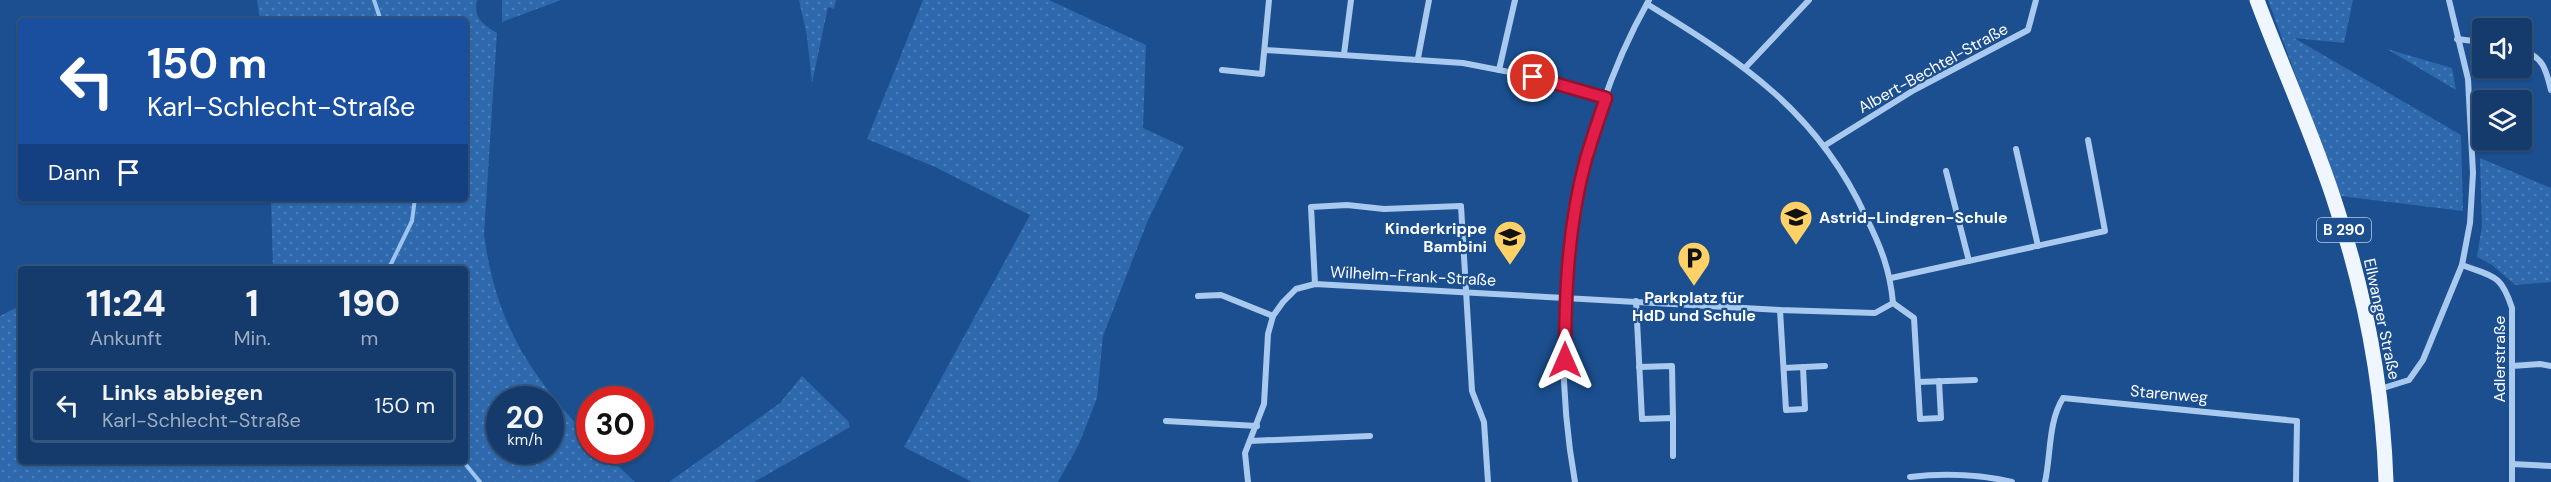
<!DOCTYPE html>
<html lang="de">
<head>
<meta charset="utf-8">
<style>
	:root { --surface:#143b6b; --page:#214673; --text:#f1f3f6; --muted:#9dadc1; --line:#33557e }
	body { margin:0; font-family:"DM Sans",sans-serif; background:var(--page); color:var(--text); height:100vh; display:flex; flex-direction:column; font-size:22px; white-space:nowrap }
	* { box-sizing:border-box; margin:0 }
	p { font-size:20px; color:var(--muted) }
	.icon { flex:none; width:33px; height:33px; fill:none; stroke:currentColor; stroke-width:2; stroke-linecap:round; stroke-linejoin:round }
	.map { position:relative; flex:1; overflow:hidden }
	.drawer { position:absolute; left:18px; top:266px; width:450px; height:198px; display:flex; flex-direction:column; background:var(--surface); border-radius:6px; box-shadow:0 2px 4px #0004,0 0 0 2px var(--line) }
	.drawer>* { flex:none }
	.guide { position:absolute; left:18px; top:18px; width:450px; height:183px; border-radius:6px; box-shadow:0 2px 4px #0004,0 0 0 2px var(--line); background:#1a4fa0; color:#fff; overflow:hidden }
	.fabs { position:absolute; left:2472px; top:18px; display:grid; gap:12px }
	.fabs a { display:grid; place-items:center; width:60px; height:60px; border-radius:6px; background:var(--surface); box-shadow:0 2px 4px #0004,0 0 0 2px var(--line); font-size:30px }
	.speed { position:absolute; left:486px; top:386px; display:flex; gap:12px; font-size:30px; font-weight:700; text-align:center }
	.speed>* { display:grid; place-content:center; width:78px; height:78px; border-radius:50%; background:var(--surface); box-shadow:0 2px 4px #0004,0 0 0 2px var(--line); line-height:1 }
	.speed small { font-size:15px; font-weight:400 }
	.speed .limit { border:9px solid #d22; background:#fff; color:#111 }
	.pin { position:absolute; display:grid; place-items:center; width:51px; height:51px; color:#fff; margin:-26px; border:3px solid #fff; border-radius:50%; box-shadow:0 2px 6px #0007 }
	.me { position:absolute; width:66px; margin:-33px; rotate:0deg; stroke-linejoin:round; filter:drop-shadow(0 0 4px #0008) }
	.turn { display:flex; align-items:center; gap:21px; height:126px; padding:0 30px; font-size:27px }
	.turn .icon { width:78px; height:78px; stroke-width:2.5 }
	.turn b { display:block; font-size:42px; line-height:51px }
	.then { display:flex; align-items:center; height:57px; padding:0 30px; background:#0003; gap:12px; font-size:22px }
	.eta { display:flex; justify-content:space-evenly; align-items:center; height:102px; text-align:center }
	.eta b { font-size:36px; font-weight:800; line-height:42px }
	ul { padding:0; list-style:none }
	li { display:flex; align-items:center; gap:18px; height:75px; margin:0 12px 9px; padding:0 18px; border:3px solid var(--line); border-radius:6px }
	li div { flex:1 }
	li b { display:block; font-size:22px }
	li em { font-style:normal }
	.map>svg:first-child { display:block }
</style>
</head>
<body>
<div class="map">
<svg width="2551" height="482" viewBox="0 0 2551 482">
	<defs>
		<pattern id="grass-dots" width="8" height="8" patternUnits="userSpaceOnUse" patternTransform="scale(1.5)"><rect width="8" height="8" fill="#2e69ad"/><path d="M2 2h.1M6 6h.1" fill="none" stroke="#4d80b9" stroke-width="1.8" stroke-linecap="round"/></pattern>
	</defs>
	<rect width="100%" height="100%" fill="#1b4f8f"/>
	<g fill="url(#grass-dots)" fill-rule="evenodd">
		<path d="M257 0H477C473 18 482 24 497 33L484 234C496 324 529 373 589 438L590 450H601L635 482H0V316L21 305V460H465V268H273L271 198H465V21H260ZM500 399H550V450H500Z"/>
		<path d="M502 0H561L502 22Z"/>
		<path d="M799 0H836L834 9 828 7 812 83 807 36Z"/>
		<path d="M923 0H1049L1146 45 1143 128 1184 147 1148 220 1103 336 1097 398 1079 444 1058 482H972L904 447 1030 215 933 166 867 139Z"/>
		<path d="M2268 0H2353L2344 43 2294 38 2461 135 2463 211 2340 196Z"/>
		<path d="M2387 49 2452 68 2456 90Z"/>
		<path d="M2480 158 2551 188V282L2515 285 2492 265 2477 257 2482 226Z"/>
		<path d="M802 376 848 421 850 427 754 482H669L780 403Z"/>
	</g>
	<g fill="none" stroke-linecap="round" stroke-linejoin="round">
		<g stroke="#9cc4f0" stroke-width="4">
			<path d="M374 0 381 21"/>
			<path d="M389 268 412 221 415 198"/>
			<path d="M462 460 480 482"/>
		</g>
		<g stroke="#a9c9ee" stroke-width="6">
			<path d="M2457 39 2482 42"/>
			<path d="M1265 50 1463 63 1550 80 1606 98"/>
			<path d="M2522 50C2543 57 2546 69 2551 90"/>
			<path d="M1344 54 1351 0"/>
			<path d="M1418 58 1429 0"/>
			<path d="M1745 68 1809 0"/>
			<path d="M1222 70 1262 74 1269 0"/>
			<path d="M1499 70 1515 0"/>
			<path d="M1824 146 1914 90 2028 30 2036 0"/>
			<path d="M2016 149 2038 246"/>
			<path d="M1946 171 1969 261"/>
			<path d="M2462 265C2494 277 2501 274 2512 308V482"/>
			<path d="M1891 278 2105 231 2088 140"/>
			<path d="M1315 284 1311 207 1347 205 1384 209 1461 206 1472 391 1484 422 1488 482"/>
			<path d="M1198 296 1221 295 1273 316"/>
			<path d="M1636 301 1642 419 1673 418V456"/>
			<path d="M1893 303 1914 318 1920 419 1941 418 1939 381"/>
			<path d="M1780 310 1786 410 1805 409 1803 367"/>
			<path d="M2512 366 2540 364 2551 366"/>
			<path d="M1639 367 1672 366 1673 418"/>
			<path d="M1784 368 1825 366"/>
			<path d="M1918 382 1975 380"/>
			<path d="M2380 389 2409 380 2423 360 2462 265 2470 223 2473 173 2468 79 2449 0"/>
			<path d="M1166 421 1257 426"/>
			<path d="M1250 441 1370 436"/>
			<path d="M2512 464 2551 466"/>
			<path d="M1910 477C1945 473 1977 474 2012 482"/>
			<path d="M1248 482 1245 453 1264 404 1268 334 1273 316 1283 302 1296 289 1315 284 1780 310 1875 313 1893 303C1890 270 1881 247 1866 217 1818 112 1742 62 1647 4"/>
			<path d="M1575 482C1547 325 1570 139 1649 0"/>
			<path d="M2045 482C2051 455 2048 422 2063 398L2297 421 2296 482"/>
		</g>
		<path stroke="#f0f6ff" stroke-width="15" d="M2257 0C2283 70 2315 138 2337 209 2366 297 2383 390 2386 482"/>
	</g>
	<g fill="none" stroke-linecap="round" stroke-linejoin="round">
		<g stroke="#92132f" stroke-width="15">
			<path id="route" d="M1533 77 1606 98C1599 118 1592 139 1586 159 1568 224 1565 293 1565 360"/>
		</g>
		<use href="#route" stroke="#e11d48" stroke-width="10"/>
	</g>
	<defs>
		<g id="school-pin" transform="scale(1.725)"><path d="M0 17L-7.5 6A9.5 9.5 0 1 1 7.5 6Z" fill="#ffd166" stroke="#1b4f8f"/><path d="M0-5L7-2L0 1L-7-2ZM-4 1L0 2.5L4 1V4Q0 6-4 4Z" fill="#111"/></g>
		<g id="parking-pin" transform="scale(1.725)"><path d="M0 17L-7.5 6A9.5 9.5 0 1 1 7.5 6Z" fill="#ffd166" stroke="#1b4f8f"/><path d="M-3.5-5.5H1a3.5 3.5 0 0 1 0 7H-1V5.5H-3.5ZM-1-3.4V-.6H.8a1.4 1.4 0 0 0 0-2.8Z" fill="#111"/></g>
	</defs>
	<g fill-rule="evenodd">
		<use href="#school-pin" x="1796" y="217"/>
		<use href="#school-pin" x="1510" y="237"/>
		<use href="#parking-pin" x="1694" y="258"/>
	</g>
	<g text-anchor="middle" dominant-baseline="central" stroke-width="4.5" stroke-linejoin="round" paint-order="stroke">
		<rect fill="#1b4f8f" stroke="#bbcadd" stroke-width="1.5" x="2317" y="218" width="54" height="24" rx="4.5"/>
		<g font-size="15" font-weight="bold" fill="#fff">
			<text x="2344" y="230">B 290</text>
		</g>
		<g font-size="16" fill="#fff" stroke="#1b4f8f">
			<text transform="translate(1933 68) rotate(-29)">Albert-Bechtel-Straße</text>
			<text transform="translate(1413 276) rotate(3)">Wilhelm-Frank-Straße</text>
			<text transform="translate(2382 319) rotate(78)">Ellwanger Straße</text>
			<text transform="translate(2499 359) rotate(-90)">Adlerstraße</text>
			<text transform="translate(2169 394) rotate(5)">Starenweg</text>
		</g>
		<g font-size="16" font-weight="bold" fill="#fff" stroke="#1b4f8f" text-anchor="start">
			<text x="1819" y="217">Astrid-Lindgren-Schule</text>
			<text x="1487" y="228" text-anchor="end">Kinderkrippe<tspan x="1487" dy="18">Bambini</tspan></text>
			<text x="1694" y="297" text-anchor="middle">Parkplatz für<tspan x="1694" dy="18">HdD und Schule</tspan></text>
		</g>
	</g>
</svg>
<div class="fabs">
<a><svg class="icon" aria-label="sound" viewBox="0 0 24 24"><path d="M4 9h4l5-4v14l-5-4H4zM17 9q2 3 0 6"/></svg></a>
<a><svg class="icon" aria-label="layers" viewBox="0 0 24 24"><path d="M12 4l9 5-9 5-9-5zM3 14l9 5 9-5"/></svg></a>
</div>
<div class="speed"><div>20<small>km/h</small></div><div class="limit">30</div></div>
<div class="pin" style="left:1533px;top:77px;background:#d93025"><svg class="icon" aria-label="arrive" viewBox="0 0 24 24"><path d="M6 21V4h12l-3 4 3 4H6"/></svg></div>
<svg class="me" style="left:1565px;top:360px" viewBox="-20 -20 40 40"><path d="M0-17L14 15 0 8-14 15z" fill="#e11d48" stroke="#fff" stroke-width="4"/></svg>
<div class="guide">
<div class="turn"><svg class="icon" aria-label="left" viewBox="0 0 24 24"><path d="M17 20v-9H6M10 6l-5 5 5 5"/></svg><div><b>150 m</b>Karl-Schlecht-Straße</div></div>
<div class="then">Dann<svg class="icon" aria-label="arrive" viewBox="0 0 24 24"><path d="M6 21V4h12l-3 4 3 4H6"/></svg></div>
</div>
<section class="drawer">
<div class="eta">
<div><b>11:24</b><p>Ankunft</p></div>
<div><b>1</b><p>Min.</p></div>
<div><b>190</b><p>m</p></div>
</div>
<ul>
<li><svg class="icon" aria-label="left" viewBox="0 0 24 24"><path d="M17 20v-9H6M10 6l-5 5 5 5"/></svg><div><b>Links abbiegen</b><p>Karl-Schlecht-Straße</p></div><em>150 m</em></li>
</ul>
</section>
</div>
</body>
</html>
